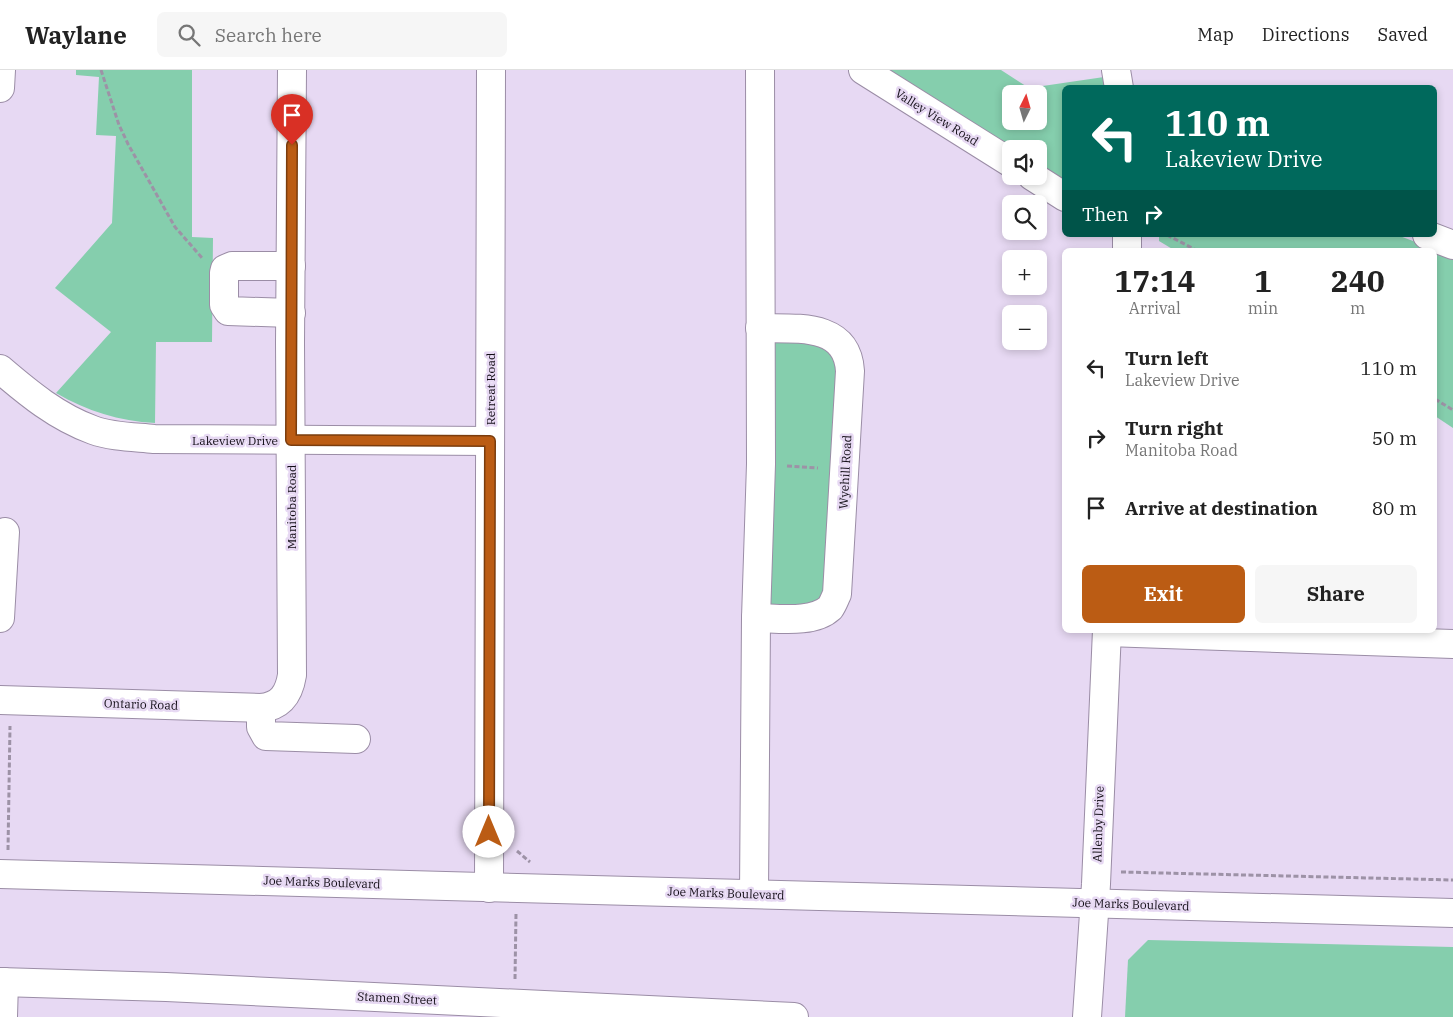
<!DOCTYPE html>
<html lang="en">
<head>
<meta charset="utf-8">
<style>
	:root { --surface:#fff; --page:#f6f6f6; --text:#222; --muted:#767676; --line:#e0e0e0; --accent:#bb5c14 }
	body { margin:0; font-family:"IBM Plex Serif",serif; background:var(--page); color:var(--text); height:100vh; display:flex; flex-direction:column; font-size:19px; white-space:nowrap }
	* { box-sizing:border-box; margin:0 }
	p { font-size:16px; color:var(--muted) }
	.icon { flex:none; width:28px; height:28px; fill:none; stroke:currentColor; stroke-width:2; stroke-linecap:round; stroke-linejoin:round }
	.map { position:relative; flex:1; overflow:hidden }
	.drawer { position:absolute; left:1062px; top:178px; width:375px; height:385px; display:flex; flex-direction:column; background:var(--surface); border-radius:8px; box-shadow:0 2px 8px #0003 }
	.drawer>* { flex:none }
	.top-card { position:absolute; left:1062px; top:15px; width:375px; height:152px; border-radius:8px; box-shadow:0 2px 8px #0003; background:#00695c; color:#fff; overflow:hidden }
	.needle { width:32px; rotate:5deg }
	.buttons { position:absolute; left:1002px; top:15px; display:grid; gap:10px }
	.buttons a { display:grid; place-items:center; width:45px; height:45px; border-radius:8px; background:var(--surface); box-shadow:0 2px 8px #0003; font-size:25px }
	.pin { position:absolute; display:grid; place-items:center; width:42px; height:42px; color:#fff; margin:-51px -21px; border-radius:50% 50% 50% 0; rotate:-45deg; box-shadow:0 0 5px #0007 }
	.pin .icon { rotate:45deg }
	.me { position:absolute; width:55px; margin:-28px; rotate:0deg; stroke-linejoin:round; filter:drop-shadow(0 0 4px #0008) }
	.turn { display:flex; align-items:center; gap:18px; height:105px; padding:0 20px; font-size:22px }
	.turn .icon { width:65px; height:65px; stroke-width:2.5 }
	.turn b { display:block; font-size:35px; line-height:42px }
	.then { display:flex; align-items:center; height:48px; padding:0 20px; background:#0003; gap:10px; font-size:19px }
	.eta { display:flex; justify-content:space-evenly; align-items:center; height:85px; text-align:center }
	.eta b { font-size:30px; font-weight:700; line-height:35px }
	.cta { display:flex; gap:10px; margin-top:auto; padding:10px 20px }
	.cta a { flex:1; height:58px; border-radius:8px; background:var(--accent); color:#fff; font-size:20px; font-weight:700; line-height:58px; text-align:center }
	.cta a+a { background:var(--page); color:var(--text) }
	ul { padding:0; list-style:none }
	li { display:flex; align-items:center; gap:15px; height:70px; padding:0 20px }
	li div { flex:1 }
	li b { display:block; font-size:19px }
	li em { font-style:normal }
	header { display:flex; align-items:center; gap:30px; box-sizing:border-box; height:70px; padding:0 25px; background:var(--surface); border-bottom:1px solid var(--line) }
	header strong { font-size:24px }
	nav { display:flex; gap:28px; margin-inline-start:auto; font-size:18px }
	.search { width:350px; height:45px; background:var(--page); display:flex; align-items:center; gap:12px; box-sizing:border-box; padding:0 18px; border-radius:8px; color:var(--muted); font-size:19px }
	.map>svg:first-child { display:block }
</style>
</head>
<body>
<header>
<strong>Waylane</strong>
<div class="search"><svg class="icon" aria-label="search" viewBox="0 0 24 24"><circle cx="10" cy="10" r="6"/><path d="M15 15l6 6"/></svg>Search here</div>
<nav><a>Map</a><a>Directions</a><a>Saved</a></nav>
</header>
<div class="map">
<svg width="1453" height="947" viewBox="0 0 1453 947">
	<rect width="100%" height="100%" fill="#e7d9f3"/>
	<g fill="#85cead" fill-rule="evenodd">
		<path d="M76 0H192V167L213 168 212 272H156L155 353C119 351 87 341 56 323L111 262 55 218 112 153 116 66 96 65 99 7 76 5Z"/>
		<path d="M886 0H1001L1029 18 1104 7 1105 17 1065 18V116L1039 99V79H1011ZM1011 24H1039V51H1011Z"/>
		<path d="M1159 165H1397L1453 186V358L1435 346V180H1174L1159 171Z"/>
		<path d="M763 259 838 277 828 543 758 554Z"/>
		<path d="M1148 870 1453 877V947H1125L1128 890Z"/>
	</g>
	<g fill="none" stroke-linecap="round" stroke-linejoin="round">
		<g stroke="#9b8da6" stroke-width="30">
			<g id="minor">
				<path d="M863 0 1011 93"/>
				<path d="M1116 0 1119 18"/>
				<path d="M0 18 1 0"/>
				<path d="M1032 106 1065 127"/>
				<path d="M1427 165 1453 175"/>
				<path d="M1127 180V165"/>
				<path d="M291 243 228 241 224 235V203L225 199 232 196H291"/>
				<path d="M0 299C28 323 57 347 93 360 112 367 134 367 154 369L490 371"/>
				<path d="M0 548 5 462"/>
				<path d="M756 548C776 548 813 554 830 538 833 534 835 528 837 524L850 301C847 252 795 259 760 258"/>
				<path d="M1107 562 1453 574"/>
				<path d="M0 630 261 638C281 636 289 624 292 605L290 273 292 0"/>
				<path d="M261 638V657L266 666 356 669"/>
				<path d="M754 824 756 548 761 394 760 0"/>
				<path d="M0 912 166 917 794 947"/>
				<path d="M3 947 4 912"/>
				<path d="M1087 947 1096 814 1107 560"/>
			</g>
		</g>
		<g stroke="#9b8da6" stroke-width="30">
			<g id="major">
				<path d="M0 804 1453 843"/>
				<path d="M489 818 491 0"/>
			</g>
		</g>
		<g stroke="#9d92a6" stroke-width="3" stroke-dasharray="5 2.5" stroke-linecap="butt">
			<path d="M101 0 119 55 128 74 175 157 203 189"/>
			<path d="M1167 165 1196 180"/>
			<path d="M1435 329 1453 340"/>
			<path d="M787 396 818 398"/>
			<path d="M8 780 10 656"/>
			<path d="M517 781 530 792"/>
			<path d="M1121 802 1453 810"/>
			<path d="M515 909 516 843"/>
		</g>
		<use href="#minor" stroke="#fff" stroke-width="28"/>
		<use href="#major" stroke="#fff" stroke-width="28"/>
	</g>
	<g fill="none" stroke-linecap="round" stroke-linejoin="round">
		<g stroke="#7a3c0d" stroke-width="12">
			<path id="route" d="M292 75 291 370 490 371 489 762"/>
		</g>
		<use href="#route" stroke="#bb5c14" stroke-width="9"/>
	</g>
	<g text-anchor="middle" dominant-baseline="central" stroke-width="5" stroke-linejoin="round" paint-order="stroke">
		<g font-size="12" fill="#120d16" stroke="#e7d9f3">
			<text transform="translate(937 47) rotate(32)">Valley View Road</text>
			<text transform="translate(490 319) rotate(-90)">Retreat Road</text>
			<text x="235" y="370">Lakeview Drive</text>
			<text transform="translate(845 402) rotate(-87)">Wyehill Road</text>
			<text transform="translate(291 437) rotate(-90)">Manitoba Road</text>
			<text transform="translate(141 634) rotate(2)">Ontario Road</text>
			<text transform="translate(1098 754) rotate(-88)">Allenby Drive</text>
			<text transform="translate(322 812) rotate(2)">Joe Marks Boulevard</text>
			<text transform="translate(726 823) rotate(2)">Joe Marks Boulevard</text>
			<text transform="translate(1131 834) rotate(2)">Joe Marks Boulevard</text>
			<text transform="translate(397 928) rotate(3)">Stamen Street</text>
		</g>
	</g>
</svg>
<div class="buttons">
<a><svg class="needle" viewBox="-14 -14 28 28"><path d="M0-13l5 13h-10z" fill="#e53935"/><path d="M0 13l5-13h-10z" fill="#767676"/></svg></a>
<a><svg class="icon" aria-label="sound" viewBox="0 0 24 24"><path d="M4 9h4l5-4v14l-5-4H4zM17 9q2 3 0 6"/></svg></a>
<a><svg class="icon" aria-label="search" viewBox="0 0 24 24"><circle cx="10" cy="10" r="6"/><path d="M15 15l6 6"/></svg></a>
<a>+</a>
<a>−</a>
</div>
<div class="pin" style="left:292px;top:75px;background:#d93025"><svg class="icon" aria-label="arrive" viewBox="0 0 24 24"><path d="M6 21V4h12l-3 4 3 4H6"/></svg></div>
<svg class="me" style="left:489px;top:762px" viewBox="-20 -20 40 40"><circle r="19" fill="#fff"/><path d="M0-13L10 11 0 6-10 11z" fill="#bb5c14"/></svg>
<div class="top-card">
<div class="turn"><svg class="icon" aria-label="left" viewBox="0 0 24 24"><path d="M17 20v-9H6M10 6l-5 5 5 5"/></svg><div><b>110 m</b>Lakeview Drive</div></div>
<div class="then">Then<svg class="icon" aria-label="right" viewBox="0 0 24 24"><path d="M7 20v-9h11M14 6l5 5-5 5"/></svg></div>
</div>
<section class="drawer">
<div class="eta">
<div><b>17:14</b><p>Arrival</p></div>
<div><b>1</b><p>min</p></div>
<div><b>240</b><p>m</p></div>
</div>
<ul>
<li><svg class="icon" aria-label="left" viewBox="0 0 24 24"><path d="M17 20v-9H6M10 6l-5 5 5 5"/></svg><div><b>Turn left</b><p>Lakeview Drive</p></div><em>110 m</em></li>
<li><svg class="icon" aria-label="right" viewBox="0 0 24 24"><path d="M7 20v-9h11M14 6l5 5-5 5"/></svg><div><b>Turn right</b><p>Manitoba Road</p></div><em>50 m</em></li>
<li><svg class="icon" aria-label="arrive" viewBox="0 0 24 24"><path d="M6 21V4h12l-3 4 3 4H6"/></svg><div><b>Arrive at destination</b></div><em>80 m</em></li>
</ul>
<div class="cta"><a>Exit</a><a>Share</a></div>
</section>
</div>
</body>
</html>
